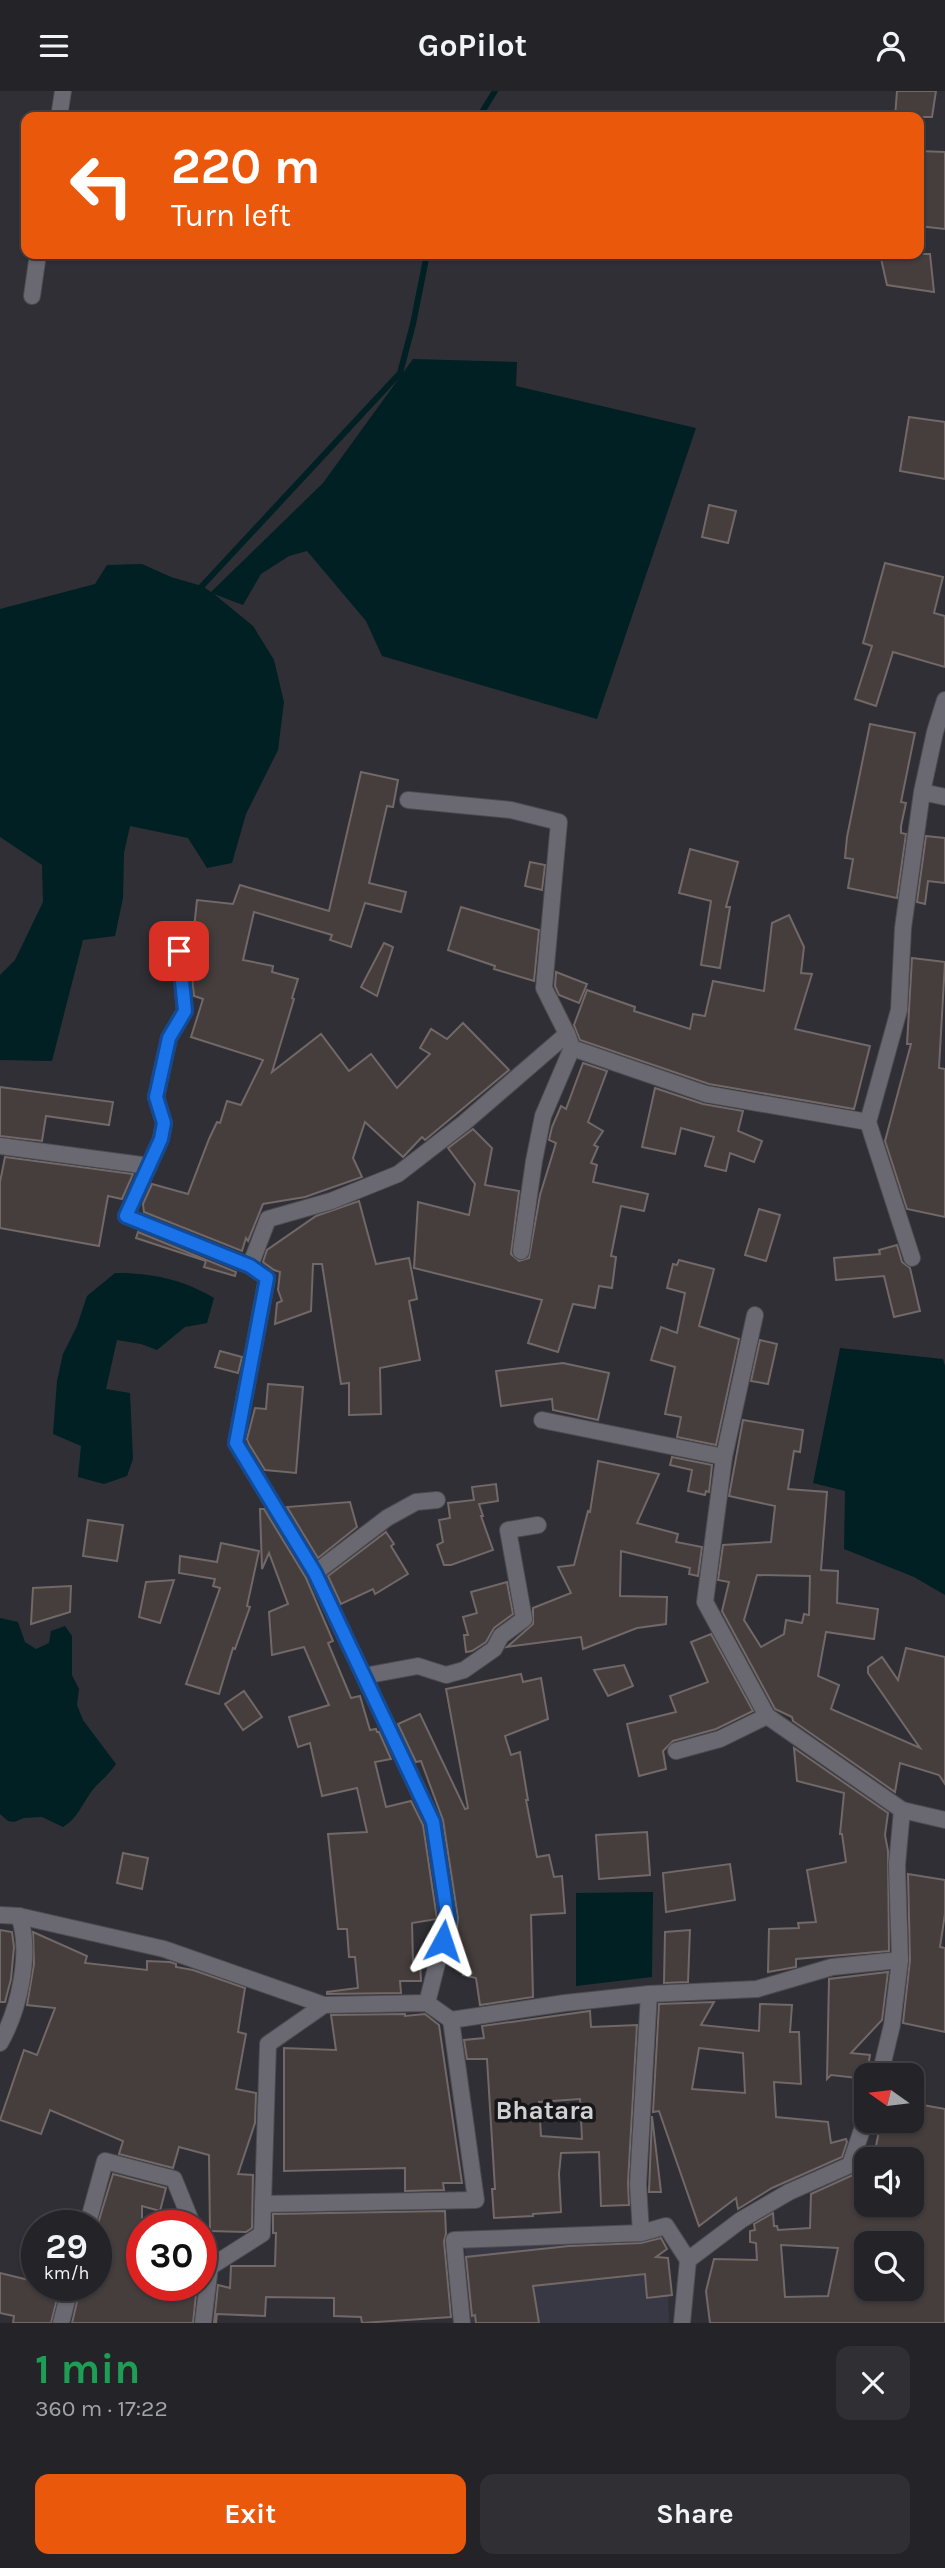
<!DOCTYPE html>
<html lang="en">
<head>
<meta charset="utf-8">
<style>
	:root { --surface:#232328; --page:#2f2f34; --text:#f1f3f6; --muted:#a3a4a8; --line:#404045; --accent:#ea580c }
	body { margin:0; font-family:Karla,sans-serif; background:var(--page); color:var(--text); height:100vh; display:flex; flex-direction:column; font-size:26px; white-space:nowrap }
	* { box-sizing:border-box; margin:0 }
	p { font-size:23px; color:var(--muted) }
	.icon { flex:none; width:38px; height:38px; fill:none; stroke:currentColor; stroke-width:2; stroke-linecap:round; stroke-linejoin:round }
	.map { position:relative; height:2232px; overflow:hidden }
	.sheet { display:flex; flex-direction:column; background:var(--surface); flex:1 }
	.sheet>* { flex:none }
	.top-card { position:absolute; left:21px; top:21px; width:903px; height:147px; border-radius:14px; box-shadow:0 2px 5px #0004,0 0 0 2px var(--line); background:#ea580c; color:#fff; overflow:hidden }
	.needle { width:46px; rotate:284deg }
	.tools { position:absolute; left:854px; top:1972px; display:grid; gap:14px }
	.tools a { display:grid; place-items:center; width:70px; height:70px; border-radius:14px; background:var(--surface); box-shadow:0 2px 5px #0004,0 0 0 2px var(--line); font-size:35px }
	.speed { position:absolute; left:21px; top:2119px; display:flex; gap:14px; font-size:35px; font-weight:700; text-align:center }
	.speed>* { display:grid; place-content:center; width:91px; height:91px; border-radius:50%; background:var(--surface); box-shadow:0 2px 5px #0004,0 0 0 2px var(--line); line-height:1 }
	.speed small { font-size:18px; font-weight:400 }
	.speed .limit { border:10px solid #d22; background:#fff; color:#111 }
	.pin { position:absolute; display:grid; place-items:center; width:60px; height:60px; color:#fff; margin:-30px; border-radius:14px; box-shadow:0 4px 10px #0006 }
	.me { position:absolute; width:77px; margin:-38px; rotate:5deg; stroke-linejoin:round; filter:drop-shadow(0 0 5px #0008) }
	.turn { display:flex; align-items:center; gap:24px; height:147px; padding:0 35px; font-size:32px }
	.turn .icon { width:91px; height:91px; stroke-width:2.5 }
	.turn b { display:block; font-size:49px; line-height:60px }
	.round { display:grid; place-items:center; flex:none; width:74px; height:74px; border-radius:14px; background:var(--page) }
	.head { display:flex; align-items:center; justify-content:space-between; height:119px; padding:0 35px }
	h1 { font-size:42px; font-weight:700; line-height:52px; color:#1e9e55 }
	.action { display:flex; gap:14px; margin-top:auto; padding:14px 35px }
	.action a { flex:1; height:80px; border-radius:14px; background:var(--accent); color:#fff; font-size:28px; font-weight:700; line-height:80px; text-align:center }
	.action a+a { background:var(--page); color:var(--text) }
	header { display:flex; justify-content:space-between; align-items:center; height:91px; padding:0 35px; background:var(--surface); font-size:32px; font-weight:700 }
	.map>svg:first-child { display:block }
</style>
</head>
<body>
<header><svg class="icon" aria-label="menu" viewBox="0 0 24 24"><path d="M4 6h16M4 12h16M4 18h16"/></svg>GoPilot<svg class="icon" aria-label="person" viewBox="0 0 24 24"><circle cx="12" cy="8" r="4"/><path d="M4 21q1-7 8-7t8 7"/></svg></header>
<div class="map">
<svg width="945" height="2232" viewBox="0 0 945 2232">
	<rect width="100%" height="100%" fill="#2f2f35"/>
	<path fill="#383744" d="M637 2151 649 2158 668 2202 669 2232H470L465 2155Z"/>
	<g fill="#002023">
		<path d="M413 268 517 271 516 295 696 337 597 628 382 565 366 530 307 460 289 465 261 483 243 514 214 503 253 535 274 569 284 611 278 659 246 723 232 772 207 777 188 747 130 735 124 762 123 807 115 845 83 849 52 970 0 969V884L15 869 43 811 42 774 0 746V518L95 493 107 474 142 473 171 486 202 495 211 501 323 392Z"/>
		<path d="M115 1182C152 1182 182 1188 214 1207L207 1232 185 1236 157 1259 141 1253 117 1249 106 1298 130 1302 133 1368 127 1385 104 1393 78 1386 81 1355 53 1343 57 1290 63 1263 77 1235 87 1205Z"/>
		<path d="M840 1257 943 1268 945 1275V1504L914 1486 844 1458 845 1400 813 1392Z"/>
		<path d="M0 1527 18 1531 25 1551 36 1558 49 1552 51 1540 65 1535 72 1545V1584L79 1598 77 1614 83 1629 116 1673C110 1682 103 1688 96 1695 83 1709 80 1726 63 1736L42 1726 24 1727 14 1731 8 1730 0 1723Z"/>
		<path d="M653 1801 652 1886 576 1895V1802Z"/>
	</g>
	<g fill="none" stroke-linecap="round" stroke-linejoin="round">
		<g stroke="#002023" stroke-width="6">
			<path d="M479 26 495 0"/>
			<path d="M202 495 400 282 413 233 427 163"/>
		</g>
	</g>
	<g fill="#463e3c" stroke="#716867" stroke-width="2" fill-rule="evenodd">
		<path d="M897 0H936L932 26H895Z"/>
		<path d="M919 60 945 61V138L919 135Z"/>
		<path d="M880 163H930L934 201 887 194Z"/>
		<path d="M909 326 945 331V388L900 380Z"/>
		<path d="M709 414 736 420 728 452 702 446Z"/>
		<path d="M885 472 943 486 934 522 945 525V576L893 561 876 615 855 608 872 555 863 552Z"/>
		<path d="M870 633 915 642 901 711 906 712 901 735V742L906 743 897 807 848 797 853 768 845 767 847 746Z"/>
		<path d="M361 681 398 689 393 716 387 715 369 792 406 801 401 821 365 812 351 856 330 849 332 844 254 821 243 869 273 875 272 881 298 888 292 907 294 908 272 981 321 943 349 980 371 963 397 997 430 963 420 957 431 938 447 948 463 932 509 979 425 1049 422 1046 403 1066 365 1031 353 1067 362 1086 305 1106 263 1113 248 1150 246 1147 242 1160 144 1121 143 1113 152 1093 188 1103 209 1048 217 1031 220 1032 227 1010 241 1014 263 969 191 946 203 908 194 905 192 885 200 858 189 859 187 853 179 850 172 852 169 860 161 861 160 839 194 837 197 809 233 813 240 794 329 820Z"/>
		<path d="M926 745 945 747V792L928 790 925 813 917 811Z"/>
		<path d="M690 758 738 771 726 816H730L720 877 701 874 711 810 679 802Z"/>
		<path d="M530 771 545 774 542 799 525 795Z"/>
		<path d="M461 816 539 839 534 890 494 878 495 875 448 859Z"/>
		<path d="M789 824 804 856 801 882 812 883 795 938 870 955 854 1018 709 993 580 949 574 934 587 899 635 916 634 920 690 938 693 923 705 925 713 890 764 900 772 832Z"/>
		<path d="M384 852 393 856 377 905 361 896Z"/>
		<path d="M912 867 945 871 939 977 945 978V1126L907 1118 885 1050 911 953H907Z"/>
		<path d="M556 881 587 893 579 912 559 904 555 895Z"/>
		<path d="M583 972 607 980 588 1031 603 1040 594 1054 598 1056 591 1072 597 1074 593 1091 648 1103 644 1120 621 1115 611 1165 616 1166 612 1197 599 1195 595 1217 573 1213 558 1261 528 1252 542 1209 414 1177 418 1111 469 1124 475 1093 448 1057 473 1038 492 1057 485 1094 519 1100 511 1163 519 1170 529 1167 540 1104 556 1052 549 1049 552 1036 561 1015 566 1018Z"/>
		<path d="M0 996 113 1011 109 1034 46 1025 42 1050 0 1045Z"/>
		<path d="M655 997 703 1013 743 1020 738 1040 762 1050 754 1071 730 1062 726 1080 705 1075 714 1046 681 1037 675 1063 642 1056Z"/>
		<path d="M5 1066 133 1083 122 1108 108 1105 99 1155 0 1137V1091Z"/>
		<path d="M359 1110 376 1173 409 1167 417 1208 409 1210 420 1269 380 1277 381 1323 349 1324V1292L341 1293 322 1173H313L311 1220 275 1233 277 1212 282 1210 278 1199 280 1181 274 1179 263 1171 267 1159 316 1125Z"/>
		<path d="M759 1118 780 1124 766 1170 745 1164Z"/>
		<path d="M138 1141 236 1181 235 1185 204 1176 206 1170 136 1147Z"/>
		<path d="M897 1154 902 1171 910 1177 920 1220 894 1226 884 1185 836 1189 834 1167 880 1163 879 1159Z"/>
		<path d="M679 1169 714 1178 699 1235 739 1248 716 1354 677 1346 681 1326 665 1323 675 1276 651 1269 661 1236 677 1242 685 1202 667 1197 673 1173 677 1174Z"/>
		<path d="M760 1249 777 1253 768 1293 751 1290Z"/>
		<path d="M220 1260 242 1266 238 1282 215 1276Z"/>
		<path d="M563 1272 609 1282 598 1329 553 1319 552 1308 501 1315 496 1280Z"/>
		<path d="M268 1293 303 1296 296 1382 265 1379 249 1353 247 1348 255 1317 266 1318Z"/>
		<path d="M743 1329 803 1339 800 1361 794 1360 788 1398 827 1401 821 1479 838 1480 837 1512 878 1518 874 1548 826 1541 818 1585 839 1594 831 1618 920 1657 868 1582V1576L882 1566 898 1589 906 1557 945 1566V1693L939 1684 900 1672 895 1701 793 1630 792 1626 775 1618 722 1520 729 1491 718 1489 723 1454 771 1451 775 1415 729 1405ZM757 1484 810 1485 809 1524 804 1523 802 1532 786 1529 784 1543 761 1556 744 1529Z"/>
		<path d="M672 1366 712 1374 709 1401 706 1400 705 1404 688 1400 692 1379 670 1374Z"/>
		<path d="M598 1370 659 1383 637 1432 678 1443 676 1451 702 1456 698 1485 689 1483 690 1477 621 1460 620 1505 667 1506 666 1533 637 1537 583 1558 581 1546 507 1556 533 1533V1517L571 1502 558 1476 574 1474 588 1420 590 1421Z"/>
		<path d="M496 1393 498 1410 479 1413 483 1425H481L493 1459 451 1474H444L437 1454 443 1451 439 1429 450 1427 448 1412 474 1409 472 1396Z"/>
		<path d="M350 1411 357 1436 318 1467 287 1416Z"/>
		<path d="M260 1418H264L306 1487 333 1550 328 1552 351 1607 360 1605 370 1639 376 1638 377 1641H379L391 1668 375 1671 386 1716 411 1710 423 1734 437 1828 412 1832 413 1871 420 1870 421 1890H400L401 1902 327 1903V1901L358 1897 355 1866H349L347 1838H338L328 1743 367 1741 357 1697 322 1705 310 1652 298 1656 289 1626 329 1614 304 1556 272 1564 269 1521 288 1513 269 1462 262 1478Z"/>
		<path d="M88 1429 123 1434 117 1470 83 1465Z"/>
		<path d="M386 1441 394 1453 391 1455 408 1483 375 1503 373 1498 341 1513 328 1485Z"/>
		<path d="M221 1452 259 1460 247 1515 250 1516 235 1558 233 1557 219 1603 186 1593 220 1497 213 1495 215 1488 179 1482 180 1465 217 1471Z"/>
		<path d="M174 1489 160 1532 139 1526 146 1491Z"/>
		<path d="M507 1491 513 1523 494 1537 486 1551 472 1560 466 1561 464 1544H468L463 1526 477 1522 471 1501Z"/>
		<path d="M71 1495 70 1521 31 1533 33 1497Z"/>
		<path d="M711 1543 753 1620 716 1638 673 1650 663 1660 666 1678 639 1685 627 1633 676 1621 670 1605 708 1591 691 1551Z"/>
		<path d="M624 1574 633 1595 608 1605 594 1579Z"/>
		<path d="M521 1583 523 1591 541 1587 548 1628 505 1645 511 1664 520 1661 528 1709H526L537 1766 549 1764 554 1786 562 1785 565 1822 531 1824 533 1906 480 1914 476 1887 463 1884 457 1836 458 1827 443 1729 421 1670 416 1671 398 1633 420 1623 465 1718 468 1717 446 1598Z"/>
		<path d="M244 1600 262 1626 243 1639 225 1613Z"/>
		<path d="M794 1657 888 1722 885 1744 888 1760 889 1860 796 1868V1876L768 1881 769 1838 799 1837 798 1832 816 1831 807 1779 846 1771 842 1743H840L844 1702 797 1690Z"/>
		<path d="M647 1741 650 1784 599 1788 596 1744Z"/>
		<path d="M123 1762 148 1767 142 1798 117 1792Z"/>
		<path d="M730 1773 735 1809 666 1821 663 1782Z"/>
		<path d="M908 1783 945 1789V1823L940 1856 945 1857V1941L903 1932 910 1869Z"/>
		<path d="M0 1839 12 1841 14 1856 11 1888 5 1911H0Z"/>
		<path d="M690 1839 688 1891 664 1892 665 1841Z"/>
		<path d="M33 1841 87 1865 85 1872 147 1879V1870L170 1871 176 1873V1876L193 1879 245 1897 238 1941 246 1943 236 1998 256 2002 255 2032 238 2083 253 2084 252 2137 246 2141 210 2140 209 2064 179 2056 173 2077 119 2063 123 2050 50 2019 41 2043 0 2029 24 1959 37 1964 55 1917 27 1914 34 1873Z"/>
		<path d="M888 1881 882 1929 851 1962 870 1964 866 1988 831 1984 827 1988 829 1888Z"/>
		<path d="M714 1911 701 1934 759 1940 760 1913 792 1914 790 1941H799L801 1993 774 1991 776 2026 828 2031 831 2052 846 2048 847 2051 842 2066 772 2097 738 2118 736 2107 699 2135 659 2020 653 2021 659 1913ZM699 1957 743 1962 745 2002 692 1998Z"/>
		<path d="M590 1920 591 1936 637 1934 628 2092 629 2114 601 2115 599 2061 561 2062 559 2083 561 2121 533 2123V2125L494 2127 492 2098H495L487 1968H467L464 1949 484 1947 482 1935ZM580 2008 582 2048 541 2045 539 2011Z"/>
		<path d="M405 1923V1925L425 1923 439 1934 462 2092H443L444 2099 405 2100V2077L284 2080V1957L336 1959 331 1924Z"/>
		<path d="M912 2012 945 2018V2232H710L706 2200 714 2168 757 2169 756 2152 750 2151V2140L755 2139 754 2133 773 2122 774 2135H777L778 2139 810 2137 811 2103 855 2083 864 2119 865 2114H912V2062L876 2055 881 2030H912ZM866 2152H912V2205L881 2198H866ZM781 2154 838 2157 828 2205 785 2206Z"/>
		<path d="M652 2025 661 2101H649Z"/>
		<path d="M113 2083 166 2097 160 2120 142 2115V2194H197L193 2232H72L81 2194H96V2139Z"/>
		<path d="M445 2120 446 2143 444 2150 451 2226 362 2232 361 2226 334 2225V2207L266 2206 265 2225 217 2223 216 2232H214L218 2194 230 2197 231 2175H275L276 2142H273V2123Z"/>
		<path d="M661 2147 667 2158 656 2166 668 2167 672 2204 647 2207 645 2183 533 2195 539 2232H476L475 2224 472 2225 466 2166 569 2155 641 2152Z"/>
		<path d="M0 2182 37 2191V2194L60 2196 51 2232H13L14 2225 0 2222Z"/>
	</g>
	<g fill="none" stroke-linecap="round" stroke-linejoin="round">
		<g stroke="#4b4b51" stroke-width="18">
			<g id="street">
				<path d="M59 26 63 0"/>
				<path d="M32 205 38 163"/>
				<path d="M922 701 935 641 945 609"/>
				<path d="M408 709 511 719 559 731 544 897 567 943 464 1032 398 1083 331 1110 268 1128 250 1175 267 1187 236 1352 315 1482 433 1731 448 1829 427 1912"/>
				<path d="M179 860 185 920 169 947 156 1006 164 1032 161 1048 126 1125 250 1175"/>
				<path d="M567 943 572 957 706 1003 868 1031"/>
				<path d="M0 1055 149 1075"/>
				<path d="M521 1160 534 1070 543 1025 572 957"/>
				<path d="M912 1167 868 1031 899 919 903 837 922 701 945 706"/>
				<path d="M755 1224 724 1366 705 1511 767 1625 902 1719 897 1774 900 1869 892 1934 880 1984"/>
				<path d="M542 1329 724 1366"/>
				<path d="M315 1482 387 1427 416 1411 437 1409"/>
				<path d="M364 1585 418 1575 446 1584 464 1579 494 1558 501 1545 524 1528 508 1439 538 1434"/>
				<path d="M676 1660 720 1648 767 1625"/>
				<path d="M902 1719 945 1729"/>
				<path d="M0 1824 19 1825 164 1858 324 1914"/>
				<path d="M0 1952C19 1919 32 1861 19 1825"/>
				<path d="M263 2113 476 2109 451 1929"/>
				<path d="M87 2135 105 2070 174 2088 193 2135"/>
				<path d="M641 2142 638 2093 649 1903"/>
				<path d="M201 2155 210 2176 203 2232"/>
				<path d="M210 2176 262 2143 268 1953 324 1914 427 1912 451 1929 565 1912 649 1903 757 1898 832 1876 900 1869"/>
				<path d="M61 2232 71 2194"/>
				<path d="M462 2232 454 2149 641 2142 666 2135 688 2169"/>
				<path d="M682 2232 688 2169 741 2129 789 2101 850 2074 866 2027"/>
			</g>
		</g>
		<use href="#street" stroke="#6a6971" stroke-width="16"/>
	</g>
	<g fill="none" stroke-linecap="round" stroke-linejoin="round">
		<g stroke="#114b97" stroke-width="18">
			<path id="route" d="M179 860 185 920 169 947 156 1006 164 1032 161 1048 126 1125 250 1175 267 1187 236 1352 315 1482 433 1731 448 1829 443 1850"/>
		</g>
		<use href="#route" stroke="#1a73e8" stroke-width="12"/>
	</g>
	<g text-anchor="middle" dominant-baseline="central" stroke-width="7" stroke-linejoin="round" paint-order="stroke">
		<g font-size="26" font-weight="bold" fill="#d2d2d6" stroke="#17171a">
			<text x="545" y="2019">Bhatara</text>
		</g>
	</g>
</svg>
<div class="tools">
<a><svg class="needle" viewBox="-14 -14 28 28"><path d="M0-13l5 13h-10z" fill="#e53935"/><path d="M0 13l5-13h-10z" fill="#a3a4a8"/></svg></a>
<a><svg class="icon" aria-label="sound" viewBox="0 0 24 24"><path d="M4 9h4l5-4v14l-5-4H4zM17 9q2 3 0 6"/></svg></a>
<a><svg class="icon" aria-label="search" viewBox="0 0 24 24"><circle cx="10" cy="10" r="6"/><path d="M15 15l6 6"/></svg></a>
</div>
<div class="speed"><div>29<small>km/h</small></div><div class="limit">30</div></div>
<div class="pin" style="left:179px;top:860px;background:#d93025"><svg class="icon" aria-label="arrive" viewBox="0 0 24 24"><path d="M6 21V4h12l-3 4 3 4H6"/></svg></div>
<svg class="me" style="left:443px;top:1850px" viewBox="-20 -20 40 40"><path d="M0-17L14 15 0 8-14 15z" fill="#1a73e8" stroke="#fff" stroke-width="4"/></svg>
<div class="top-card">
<div class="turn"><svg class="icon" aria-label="left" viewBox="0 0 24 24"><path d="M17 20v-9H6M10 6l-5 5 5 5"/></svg><div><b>220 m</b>Turn left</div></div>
</div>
</div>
<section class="sheet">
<div class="head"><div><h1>1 min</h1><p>360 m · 17:22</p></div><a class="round"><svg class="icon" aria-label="close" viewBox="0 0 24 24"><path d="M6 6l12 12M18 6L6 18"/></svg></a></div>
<div class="action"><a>Exit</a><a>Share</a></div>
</section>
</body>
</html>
